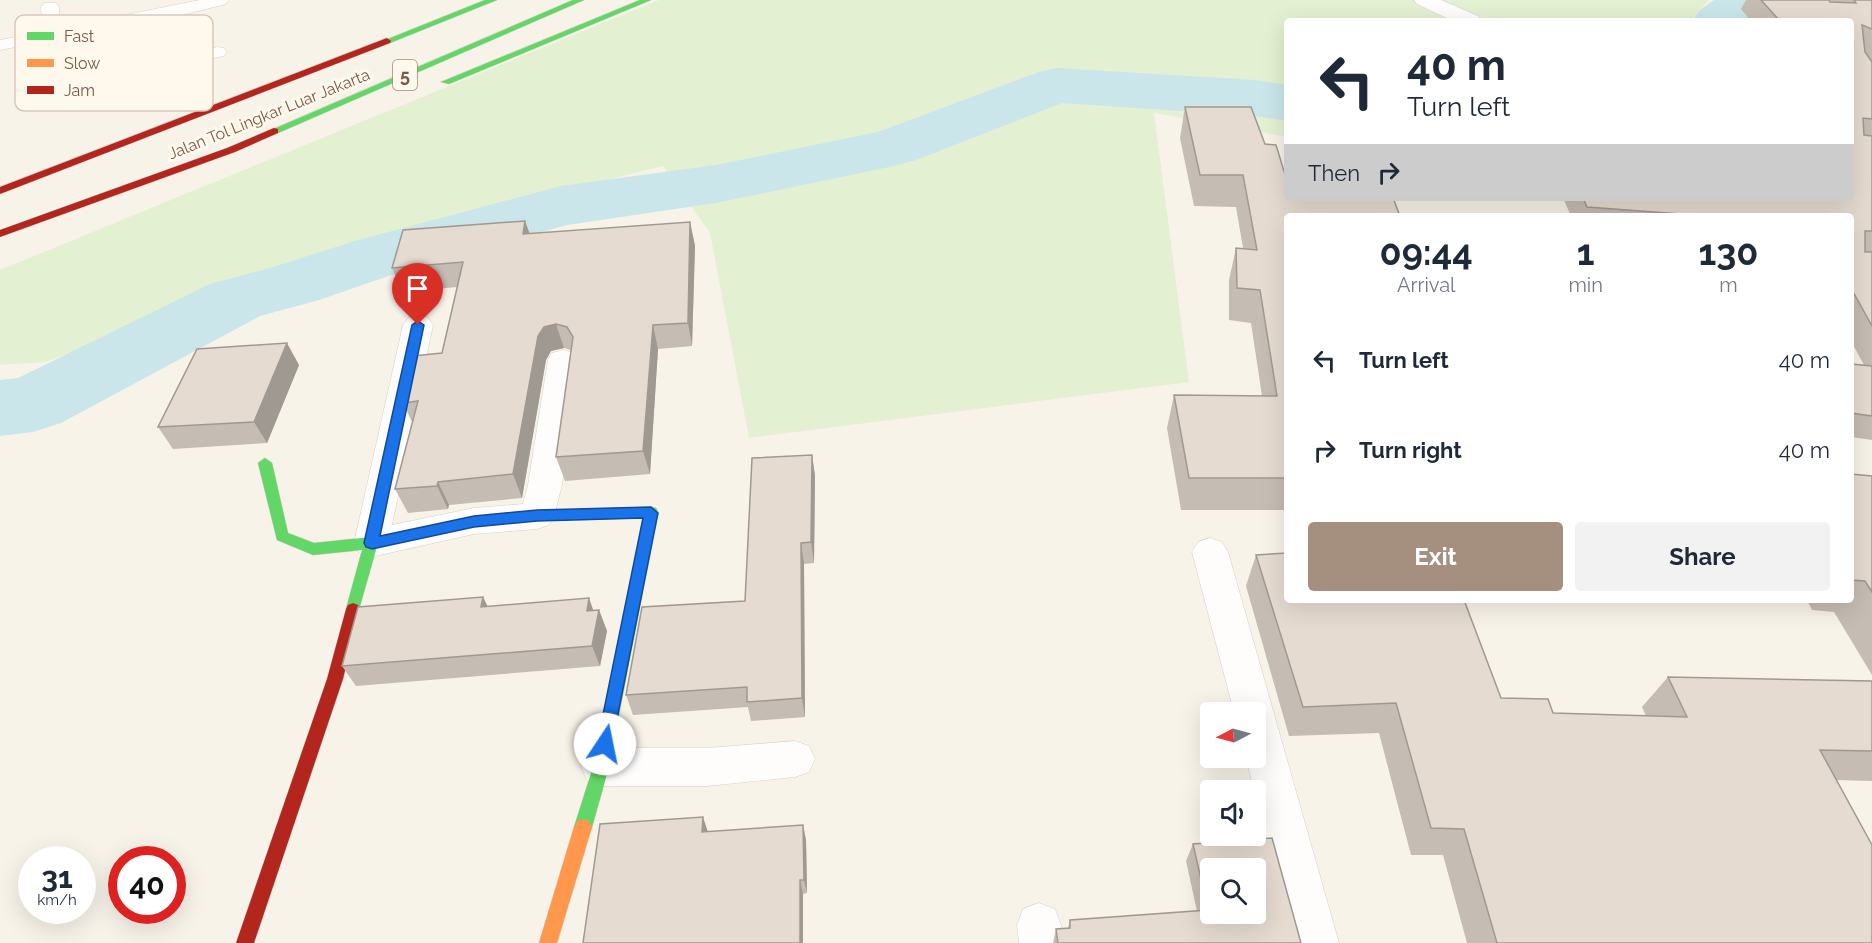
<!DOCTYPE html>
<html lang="en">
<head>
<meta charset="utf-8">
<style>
	:root { --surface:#fff; --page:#f2f2f3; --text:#1f2937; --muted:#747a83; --accent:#a5907f }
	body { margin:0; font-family:Raleway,sans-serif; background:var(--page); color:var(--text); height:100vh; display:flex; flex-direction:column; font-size:22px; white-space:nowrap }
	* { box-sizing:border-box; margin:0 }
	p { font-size:20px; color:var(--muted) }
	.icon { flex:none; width:33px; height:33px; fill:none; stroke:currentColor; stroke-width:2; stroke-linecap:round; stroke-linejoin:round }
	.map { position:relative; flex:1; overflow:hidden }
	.sheet { position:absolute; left:1284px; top:213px; width:570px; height:390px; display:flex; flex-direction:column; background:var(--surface); border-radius:6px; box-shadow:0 6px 24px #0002 }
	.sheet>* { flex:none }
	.hud { position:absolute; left:1284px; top:18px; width:570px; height:183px; border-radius:6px; box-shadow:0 6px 24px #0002; background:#fff; color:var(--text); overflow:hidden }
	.needle { width:39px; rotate:264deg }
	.fabs { position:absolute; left:1200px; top:702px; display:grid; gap:12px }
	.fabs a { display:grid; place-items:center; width:66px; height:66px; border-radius:6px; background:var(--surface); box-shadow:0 6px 24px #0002; font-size:30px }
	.speed { position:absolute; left:18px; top:846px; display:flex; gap:12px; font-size:30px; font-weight:700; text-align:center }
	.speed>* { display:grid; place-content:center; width:78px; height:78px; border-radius:50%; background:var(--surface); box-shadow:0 6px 24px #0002; line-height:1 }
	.speed small { font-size:15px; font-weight:400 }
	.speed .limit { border:9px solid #d22; background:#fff; color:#111 }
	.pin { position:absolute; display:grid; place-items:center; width:51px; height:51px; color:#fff; margin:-62px -26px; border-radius:50% 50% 50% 0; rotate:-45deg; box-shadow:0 0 6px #0007 }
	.pin .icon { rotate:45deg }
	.me { position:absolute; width:66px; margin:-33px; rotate:11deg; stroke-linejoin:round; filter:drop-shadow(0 0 4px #0008) }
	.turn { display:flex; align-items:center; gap:21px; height:126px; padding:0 24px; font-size:27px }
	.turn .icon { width:78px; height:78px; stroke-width:2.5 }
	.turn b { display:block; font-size:42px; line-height:51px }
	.then { display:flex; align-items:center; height:57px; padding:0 24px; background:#0003; gap:12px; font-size:22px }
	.eta { display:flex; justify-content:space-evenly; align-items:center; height:102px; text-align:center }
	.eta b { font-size:36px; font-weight:700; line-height:42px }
	.primary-button { display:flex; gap:12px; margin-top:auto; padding:12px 24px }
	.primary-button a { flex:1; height:69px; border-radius:6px; background:var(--accent); color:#fff; font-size:24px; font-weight:700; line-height:69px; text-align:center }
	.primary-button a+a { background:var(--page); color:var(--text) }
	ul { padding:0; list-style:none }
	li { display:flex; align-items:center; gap:18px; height:90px; padding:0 24px }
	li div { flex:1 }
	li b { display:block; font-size:22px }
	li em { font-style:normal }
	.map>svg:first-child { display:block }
</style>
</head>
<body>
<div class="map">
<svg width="1872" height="943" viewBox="0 0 1872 943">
	<rect width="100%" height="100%" fill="#f8f3e9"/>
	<path fill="#e3f0d2" d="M659 0H1709L1690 21H1287V137L1154 113 1189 382 749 438 710 233 663 166 409 230 45 362 0 365V270Z"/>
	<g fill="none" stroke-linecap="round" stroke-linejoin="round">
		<g fill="#cae6ea" fill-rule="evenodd">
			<path d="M1714 0H1774L1767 11 1753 21H1692L1700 10Z"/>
			<path d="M1056 68 1255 80 1287 85V121L1255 116 1062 103 916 160 894 166 716 203 567 225 403 271 319 300 260 316 61 423 33 432 0 436V380L18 378 210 284 270 268 355 241 561 186 716 165 878 132 1036 73Z"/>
		</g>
		<g stroke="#d6cfc6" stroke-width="1">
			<path id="lane" d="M200 0H229L226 4 170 18 60 39 56 77 218 47 224 48 227 52 224 56 49 90 42 88 37 82 42 42 0 50V40L43 32 41 7 44 3H56L59 7 60 28Z"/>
		</g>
		<g stroke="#d6cfc6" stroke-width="1">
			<g id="street">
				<path d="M1414 0H1441L1478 16 1481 21H1453L1417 4Z"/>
				<path d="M418 315 428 318 433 325 392 525 474 508 523 504 528 485 548 360 552 353 563 350 574 353 578 360 562 485 554 516 549 525 537 529 474 534 371 557 359 553 354 543 403 325 408 318Z"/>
				<path d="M1210 538 1222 542 1228 552 1339 943H1293L1246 758H1256V712H1234L1192 552 1198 542Z"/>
				<path d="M795 741 809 746 815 759 809 772 795 777 707 786H601L587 780 581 767 587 754 601 748H707Z"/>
				<path d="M1039 903 1055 909 1061 925 1065 943H1019L1017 925 1023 909Z"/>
			</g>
		</g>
		<g stroke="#d7cfc6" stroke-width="1">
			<g id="fast">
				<path d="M485 0H497L390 43 383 41Z"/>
				<path d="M573 0H584L278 133H270L269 131Z"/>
				<path d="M640 0H651L449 84 441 82Z"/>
				<path d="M265 458 272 463 288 533 314 543 371 537 376 539 378 543 358 613 353 615 348 613 346 609 362 550 313 555 277 540 258 463Z"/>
				<path d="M651 507 656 508 658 512 609 767 592 827 589 833 583 835 577 833 574 827 593 767 643 518 537 521 532 520 530 516 532 512 537 511Z"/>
			</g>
		</g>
		<g stroke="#d7cfc6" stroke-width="1">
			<path id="slow" d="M583 819 589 821 592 827 557 943H539L574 827 577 821Z"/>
		</g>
		<g stroke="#d7cfc6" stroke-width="1">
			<g id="jam">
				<path d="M387 38 391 41 390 43 0 194V187Z"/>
				<path d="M274 128 278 129V133L235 152 0 237V230L227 148Z"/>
				<path d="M353 603 358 605 360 609 343 679 254 943H236L327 679 346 609 348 605Z"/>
			</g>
		</g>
		<use href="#lane" fill="#fefdfc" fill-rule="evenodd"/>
		<use href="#street" fill="#fefdfc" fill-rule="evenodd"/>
		<use href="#fast" fill="#63d668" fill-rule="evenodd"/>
		<use href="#slow" fill="#ff974d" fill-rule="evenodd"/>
		<use href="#jam" fill="#b3261e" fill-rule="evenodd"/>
	</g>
	<g fill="#c5bcb3">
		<path d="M1746 0H1872V440L1851 437V364L1864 365 1851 341V216H1571L1563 198H1851V21H1751L1741 9Z"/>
		<path d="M1185 107 1287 216V510H1181L1167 428 1174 395 1262 396 1251 323 1229 320V280L1236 248H1243L1236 207 1194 206 1180 138Z"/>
		<path d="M525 221 530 234 690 222 695 246 692 346 658 349 650 474 565 481 556 457 571 350 564 348 551 351 546 360 522 498 449 505 448 509 408 513 395 489 412 422 403 403 442 353 457 287 402 292 392 268Z"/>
		<path d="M299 365 267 443 173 449 158 427Z"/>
		<path d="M812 455 815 476 814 563 804 564 805 717 751 721 748 707 633 715 626 695 745 601Z"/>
		<path d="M1851 474 1872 476V675L1834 612 1812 610 1807 600H1851Z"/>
		<path d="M1256 555 1501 698 1553 713 1646 716 1642 707 1668 677 1872 681V781L1836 780 1872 943H1467L1443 855H1411L1379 733 1289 736 1246 586Z"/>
		<path d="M487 606 599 610 607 631 600 666 356 686 342 666Z"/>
		<path d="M803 825 806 840 807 893 803 894 708 832Z"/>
		<path d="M1193 844 1301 943H1053L1056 929 1068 928 1070 920 1197 911 1186 861Z"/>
	</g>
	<g fill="#a09992">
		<path d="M525 221 533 244 523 234Z"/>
		<path d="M690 222 695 246 692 346 688 323Z"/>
		<path d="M556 324 564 348 551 351 546 360 522 498 513 474 538 336 544 327Z"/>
		<path d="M653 325 658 349 650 474 643 451Z"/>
		<path d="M287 343 299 365 267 443 254 422Z"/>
		<path d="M812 455 815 476 814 563 811 542Z"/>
		<path d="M438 482 449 505 448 509 437 486Z"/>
		<path d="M801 543 804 564 805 717 802 698Z"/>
		<path d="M483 597 493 617 481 607Z"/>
		<path d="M589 598 596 618 599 610 607 631 600 666 592 646 587 611Z"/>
		<path d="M703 817 708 832H702Z"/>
		<path d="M803 825 806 840 807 893 804 880Z"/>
		<path d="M800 880 803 894V943H800Z"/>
	</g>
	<g fill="#e5dbd0" stroke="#a09992" stroke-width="1.5" fill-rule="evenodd">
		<path d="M1761 0H1829L1830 2 1856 3 1854 0H1872V29L1862 25 1865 52 1872 62V119L1863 118 1864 135 1872 136V231H1865V252H1872V326L1851 288V216H1707L1587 207 1583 198H1851V21H1780Z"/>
		<path d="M1185 107H1251L1265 144 1276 145 1287 181V198H1393L1400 216H1287V478H1189L1174 395 1277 396 1260 290 1237 288 1236 248 1257 250 1243 175H1200Z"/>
		<path d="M525 221 523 234 690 222 688 323 653 325 643 451 556 457 573 337 567 327 556 324 544 327 538 336 513 474 438 482 437 486 395 489 418 401 403 403 413 356 442 353 463 262 392 268 403 230Z"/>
		<path d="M287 343 254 422 158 427 197 349Z"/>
		<path d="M1851 364 1872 366V416L1851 413Z"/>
		<path d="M812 455 811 542 801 543 802 698 747 702V687L626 695 642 607 745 601 752 458Z"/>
		<path d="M1851 474 1872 476V592L1865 581 1851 580Z"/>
		<path d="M1287 553V600H1464L1501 698 1548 699 1553 713 1687 717 1668 677 1872 681V751L1820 750 1872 845V943H1497L1464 829 1431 828 1396 703 1303 707 1256 555Z"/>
		<path d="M483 597 481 607 589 598 587 611 599 610 592 646 342 666 358 607Z"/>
		<path d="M703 817 702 832 803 825 804 880H800V943H583L600 824Z"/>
		<path d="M1272 838 1301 943H1058L1056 929 1070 928V920L1208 910 1193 844ZM1210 868H1256V914H1210Z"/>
	</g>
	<path fill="#1a73e8" stroke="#114b97" stroke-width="1.5" d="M418 321 424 325 380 536 474 516 537 510 651 507 658 513 611 749 605 752 600 749 597 744 643 518 537 521 474 527 372 549 366 547 364 543 412 325Z"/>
	<g text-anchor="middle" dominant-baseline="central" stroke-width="6" stroke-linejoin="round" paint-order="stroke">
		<g font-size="16" fill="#795a46" stroke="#fff8ec">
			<text transform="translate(269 114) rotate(-22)">Jalan Tol Lingkar Luar Jakarta</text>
		</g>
		<rect fill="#fff8ec" stroke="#a18978" stroke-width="1.5" x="393" y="60" width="24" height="30" rx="4.5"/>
		<g font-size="18" font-weight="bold" fill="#795a46">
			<text x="405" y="75">5</text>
		</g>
	</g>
	<rect x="15" y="15" width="198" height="96" rx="9" fill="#fff8ec" stroke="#d7c9ba" stroke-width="1.5"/>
	<rect x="27" y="32" width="27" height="8" fill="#63d668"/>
	<rect x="27" y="59" width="27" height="8" fill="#ff974d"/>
	<rect x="27" y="86" width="27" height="8" fill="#b3261e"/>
	<g font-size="16" fill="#795a46">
		<text x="64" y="42">Fast</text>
		<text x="64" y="69">Slow</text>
		<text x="64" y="96">Jam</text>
	</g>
</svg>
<div class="fabs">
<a><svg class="needle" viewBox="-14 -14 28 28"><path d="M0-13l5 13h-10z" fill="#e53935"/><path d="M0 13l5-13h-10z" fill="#747a83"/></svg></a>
<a><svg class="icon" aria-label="sound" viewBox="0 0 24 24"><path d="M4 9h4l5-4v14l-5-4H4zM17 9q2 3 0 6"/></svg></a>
<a><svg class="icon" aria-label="search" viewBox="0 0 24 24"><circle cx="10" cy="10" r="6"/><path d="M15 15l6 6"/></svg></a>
</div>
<div class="speed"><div>31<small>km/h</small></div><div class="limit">40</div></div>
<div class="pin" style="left:418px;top:325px;background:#d93025"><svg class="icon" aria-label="arrive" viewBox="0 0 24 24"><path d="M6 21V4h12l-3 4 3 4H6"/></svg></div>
<svg class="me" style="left:605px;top:744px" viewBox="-20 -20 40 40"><circle r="19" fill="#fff"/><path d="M0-13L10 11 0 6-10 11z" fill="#1a73e8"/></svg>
<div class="hud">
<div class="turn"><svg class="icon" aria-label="left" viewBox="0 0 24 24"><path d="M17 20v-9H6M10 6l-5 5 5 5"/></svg><div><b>40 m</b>Turn left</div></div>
<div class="then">Then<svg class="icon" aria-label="right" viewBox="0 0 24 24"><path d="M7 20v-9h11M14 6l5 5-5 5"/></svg></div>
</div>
<section class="sheet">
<div class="eta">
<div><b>09:44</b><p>Arrival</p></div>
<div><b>1</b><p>min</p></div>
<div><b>130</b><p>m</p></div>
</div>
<ul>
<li><svg class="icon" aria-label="left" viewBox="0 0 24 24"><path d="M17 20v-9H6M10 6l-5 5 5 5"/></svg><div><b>Turn left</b></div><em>40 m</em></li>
<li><svg class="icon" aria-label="right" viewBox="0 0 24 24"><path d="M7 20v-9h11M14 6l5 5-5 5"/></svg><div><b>Turn right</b></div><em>40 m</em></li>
</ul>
<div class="primary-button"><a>Exit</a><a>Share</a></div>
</section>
</div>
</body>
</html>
